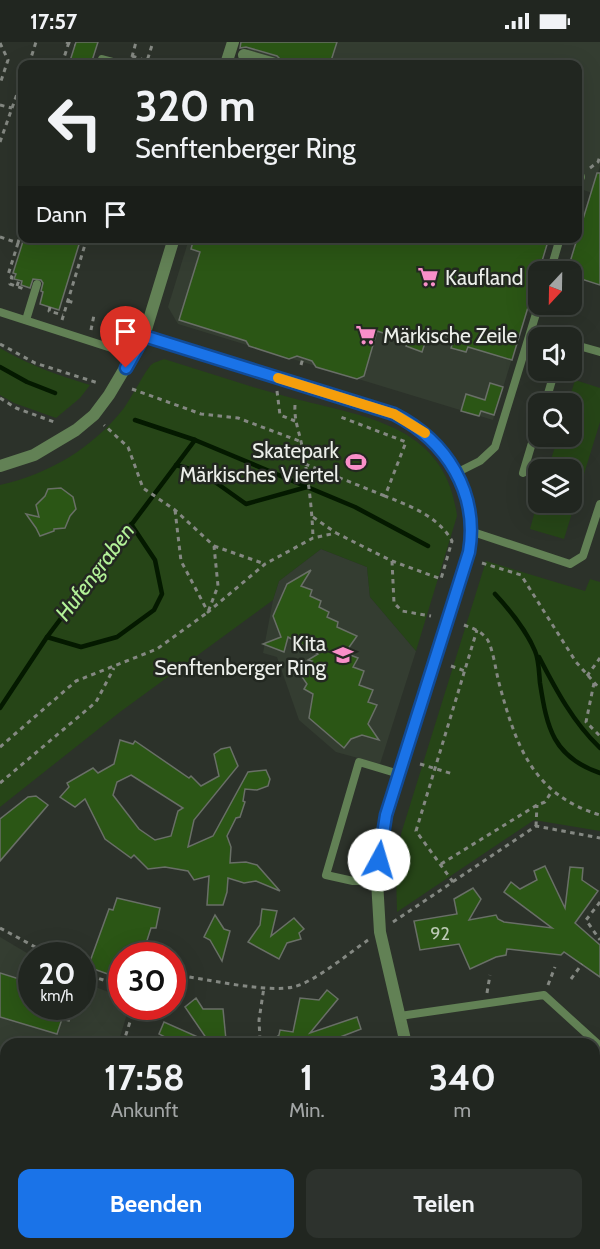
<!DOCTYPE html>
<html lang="de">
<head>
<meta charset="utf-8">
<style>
	:root { --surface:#212620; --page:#2d322d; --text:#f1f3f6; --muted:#a2a5a5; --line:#3e433e; --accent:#1a73e8 }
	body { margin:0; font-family:Cabin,sans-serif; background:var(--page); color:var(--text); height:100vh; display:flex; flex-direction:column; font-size:22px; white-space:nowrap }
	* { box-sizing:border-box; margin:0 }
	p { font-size:20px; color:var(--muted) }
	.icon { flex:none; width:33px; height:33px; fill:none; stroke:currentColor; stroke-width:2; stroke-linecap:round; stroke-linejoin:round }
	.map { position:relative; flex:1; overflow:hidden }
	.drawer { position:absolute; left:0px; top:996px; width:600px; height:212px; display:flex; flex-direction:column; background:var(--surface); border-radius:18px 18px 0 0; box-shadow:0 6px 24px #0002,0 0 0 2px var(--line) }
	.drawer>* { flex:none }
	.top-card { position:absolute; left:18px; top:18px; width:564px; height:183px; border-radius:12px; box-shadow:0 6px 24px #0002,0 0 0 2px var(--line); background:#212620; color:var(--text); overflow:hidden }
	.needle { width:39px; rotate:202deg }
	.tools { position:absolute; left:528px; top:219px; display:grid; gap:12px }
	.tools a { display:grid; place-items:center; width:54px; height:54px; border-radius:12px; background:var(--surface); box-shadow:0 6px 24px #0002,0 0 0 2px var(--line); font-size:30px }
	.speed { position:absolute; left:18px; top:900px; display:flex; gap:12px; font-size:30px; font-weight:700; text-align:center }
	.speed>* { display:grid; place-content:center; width:78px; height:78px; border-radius:50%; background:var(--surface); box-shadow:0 6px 24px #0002,0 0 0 2px var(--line); line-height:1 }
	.speed small { font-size:15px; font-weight:400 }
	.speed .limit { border:9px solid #d22; background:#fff; color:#111 }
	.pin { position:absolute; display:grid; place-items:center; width:51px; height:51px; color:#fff; margin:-62px -26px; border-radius:50% 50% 50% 0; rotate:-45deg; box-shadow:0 0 6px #0007 }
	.pin .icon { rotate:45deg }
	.me { position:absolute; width:66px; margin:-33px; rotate:6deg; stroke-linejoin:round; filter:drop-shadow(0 0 4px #0008) }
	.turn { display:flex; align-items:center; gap:21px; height:126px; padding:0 18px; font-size:27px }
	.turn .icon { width:78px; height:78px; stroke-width:2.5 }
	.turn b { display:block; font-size:42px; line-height:51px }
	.then { display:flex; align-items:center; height:57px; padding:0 18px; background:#0003; gap:12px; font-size:22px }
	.eta { display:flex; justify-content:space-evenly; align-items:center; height:102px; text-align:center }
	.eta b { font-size:36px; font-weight:700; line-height:42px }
	.action { display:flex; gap:12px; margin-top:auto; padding:12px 18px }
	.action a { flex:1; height:69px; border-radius:12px; background:var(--accent); color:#fff; font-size:24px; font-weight:700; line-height:69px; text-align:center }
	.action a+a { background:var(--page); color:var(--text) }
	.status { display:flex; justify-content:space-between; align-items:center; height:42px; padding:0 30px; background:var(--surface); direction:ltr }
	.status svg { height:16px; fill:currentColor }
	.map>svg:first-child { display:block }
</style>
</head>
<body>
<div class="status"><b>17:57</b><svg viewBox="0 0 49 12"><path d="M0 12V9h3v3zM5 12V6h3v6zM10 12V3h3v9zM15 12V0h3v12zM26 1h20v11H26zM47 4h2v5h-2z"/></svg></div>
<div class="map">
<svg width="600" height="1207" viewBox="0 0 600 1207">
	<rect width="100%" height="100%" fill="#2c322a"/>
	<g fill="#343d31">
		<path d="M250 0H600V124L592 151 578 146V22H243Z"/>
		<path d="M189 197H549L493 378 178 282 168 265Z"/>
		<path d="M321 507 367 525 370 555 416 609 380 722 336 710 299 678 277 615 263 611 273 558 279 539Z"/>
		<path d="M0 895 32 914V964H82L83 940 121 955 122 964 129 965 118 1002H6V1202H55L53 1207H0Z"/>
	</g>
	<g fill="#264517">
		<path d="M0 306C28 323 58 333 90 343L80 356 56 376 14 361 0 353Z"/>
		<path d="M164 317C207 330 249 345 292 356 364 375 446 382 457 474L416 609 370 555 367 525 321 507 279 539 273 558 120 670 0 765V443C49 432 93 406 124 366 130 358 147 326 151 323 154 320 160 319 164 317Z"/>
		<path d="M575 338 600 346V380L564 497 530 487 538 458V460H572V428L548 427 558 395 572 394V362L568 361Z"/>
		<path d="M486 519 585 549 590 537 600 540V789L534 778 397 870 396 831 401 792Z"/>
	</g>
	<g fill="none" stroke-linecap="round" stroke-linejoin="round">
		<g stroke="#041900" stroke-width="4.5">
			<path d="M0 325 27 340 55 351"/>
			<path d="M135 378 195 398 355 465 428 504"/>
			<path d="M176 423 201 430 246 462 307 445"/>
			<path d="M495 552C509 567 527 590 535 609 539 618 539 631 540 641 547 686 553 715 600 731"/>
			<path d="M47 595 81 605 117 595 154 568 162 552 155 518 131 482"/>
			<path d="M539 615C556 648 573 680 600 706"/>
			<path d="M0 666 47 595 195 398"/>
		</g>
	</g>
	<g fill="#2b5615" stroke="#696f67" stroke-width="1.5" fill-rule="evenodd">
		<path d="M76 0H98L91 22H69Z"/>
		<path d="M241 0H337L330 22H292L283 20 277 14 246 5 240 6Z"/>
		<path d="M597 131H600V243L572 234V230H567Z"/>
		<path d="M24 196H81L59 268 40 262 43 250 41 249 43 241 41 238 33 237 30 246 21 243 22 239 14 237 16 232 13 231Z"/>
		<path d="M194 196H549L512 318 468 305 466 310 451 306 454 297 429 289 422 310 406 304 408 299 377 289 364 334 357 337 316 325 312 319 297 314 289 317 249 304 246 299 179 278 200 210 191 207Z"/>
		<path d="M490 341 503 345 494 373 481 369 479 374 461 369 466 352 485 358Z"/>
		<path d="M61 446 73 455 76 467 70 474 65 486 54 487V489L40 494 36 486 26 472 39 475 36 463 45 454 48 447Z"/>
		<path d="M311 528 301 544 312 548 310 554 321 559 319 565 329 570 327 575 338 580 337 585 357 594 345 611 358 616 353 625 364 629 359 643 373 648 368 660 377 663 368 682 379 698 362 693 351 697 344 706 309 676 313 652 304 647 307 642 298 629 312 619 308 618 318 612 288 595 284 610 263 602 281 595 273 574 287 542Z"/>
		<path d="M120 698 133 702 135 699 189 736 191 734 201 744 219 734 214 712 221 707 230 705 238 724 194 778 188 805 213 794 248 730 266 728 270 737 268 744 257 748 245 747 243 759 245 760 240 775 236 776 227 794 231 805 230 821 246 820 257 823 280 849 256 839 244 841 228 836 227 850 223 863H207L209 834 194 838 188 829 165 825 148 827 134 813 131 816 105 797 85 757 75 765 60 755 69 745 67 741 93 726 98 731 114 722ZM131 733 183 766 178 769 171 794 155 798 139 787 113 753 117 740Z"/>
		<path d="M36 754 48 763 0 819V777L28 755Z"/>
		<path d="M545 824 565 866 570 825 583 826 582 838 598 849 575 881 600 903V935L564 910 561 913 507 907 506 913 496 915 470 927 459 902 420 908 414 879 457 872 454 857 473 846 481 857 469 878 496 873 498 877 504 880 552 886 504 850 511 840 520 847 537 838 534 829Z"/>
		<path d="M117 856 160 866 156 886H151L142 914H122V937L88 925 109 867 113 868Z"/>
		<path d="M262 867 277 869 271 894 294 876 304 887 299 891 301 897 287 901 279 917 248 900 260 883Z"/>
		<path d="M215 873 224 887 230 889 222 919 210 898 204 895Z"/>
		<path d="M0 931 32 941V964H73L69 979 62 977 57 992 0 975Z"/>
		<path d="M327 948 338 957 310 991 357 975 361 987 322 1002H268L279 993 280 988 293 990 300 956 319 958Z"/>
		<path d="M196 956 203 967H223L226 998H223L224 1002H169L171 998 159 992 164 980 209 1000 185 965Z"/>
	</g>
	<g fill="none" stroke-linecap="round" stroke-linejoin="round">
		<g stroke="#848882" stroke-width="3" stroke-dasharray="4.5 4.5" stroke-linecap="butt">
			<path d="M66 0 75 3"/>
			<path d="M0 1 8 18 0 42"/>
			<path d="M132 14 147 19 153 0"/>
			<path d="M132 15 136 0"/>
			<path d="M30 20 39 22"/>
			<path d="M29 22 36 0"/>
			<path d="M62 22 69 0"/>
			<path d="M0 63 12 66"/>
			<path d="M0 100 22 38"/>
			<path d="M590 126 598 120 600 114"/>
			<path d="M0 195 18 201 22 186"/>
			<path d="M18 201 8 233 12 235 10 242 24 247"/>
			<path d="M17 244 19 238"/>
			<path d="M68 259 75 261"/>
			<path d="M50 265 49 269 63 273"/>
			<path d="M62 278 87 196"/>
			<path d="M91 288 94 273"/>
			<path d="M0 302 35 321 98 341"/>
			<path d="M301 323 303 316"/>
			<path d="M132 347 201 372 238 376 302 400"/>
			<path d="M277 349 280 373 295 379"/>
			<path d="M0 356 16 366 57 381"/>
			<path d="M295 363C294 378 299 389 302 404 308 434 312 465 313 496"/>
			<path d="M305 422 385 454"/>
			<path d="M175 468 181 519 208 570 265 522 313 496 336 491 392 519 441 537 452 499C438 474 410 464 385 454L406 400 338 374"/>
			<path d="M313 475 336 491"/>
			<path d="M214 504 265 522"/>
			<path d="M392 519 394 561 402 569 431 574"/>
			<path d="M482 521 521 533 576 620 600 647"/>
			<path d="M464 583C472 586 481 589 487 597 493 606 496 630 499 641 516 704 533 753 600 773"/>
			<path d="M451 624 465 629"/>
			<path d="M587 634 600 616"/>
			<path d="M594 641 586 680 600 694"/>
			<path d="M0 705 76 639 157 607 208 570 218 544 214 504 175 468 143 446 128 405 104 383"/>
			<path d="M420 722 453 732"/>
			<path d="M0 741 96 660 114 626"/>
			<path d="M536 784 537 763"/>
			<path d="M441 822 537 763 545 760 552 749"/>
			<path d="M453 840 416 789 477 588"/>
			<path d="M600 860 586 878 600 898"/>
			<path d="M393 880 536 784 600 796"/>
			<path d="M0 886 52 914"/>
			<path d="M82 931 122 944"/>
			<path d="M172 935 177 933C206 937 266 951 293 945 315 940 349 911 368 898"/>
			<path d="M571 937 582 922"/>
			<path d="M548 943 555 925"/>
			<path d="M487 951 490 933"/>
			<path d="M260 998 259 978 264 945"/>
			<path d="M123 1002 135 964"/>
			<path d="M594 1140 600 1146"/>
			<path d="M415 1202 431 1207"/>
			<path d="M486 1202 505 1207"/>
			<path d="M59 1207 61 1202"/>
			<path d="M209 1207 211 1202"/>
			<path d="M540 1207 541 1202"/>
			<path d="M598 1207 600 1199"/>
		</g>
		<g stroke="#628155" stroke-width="8">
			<path d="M102 17 121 22"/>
			<path d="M550 230 560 196"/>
			<path d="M0 270 133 313"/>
			<path d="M26 278 37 242"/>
			<path d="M572 302 600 310"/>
			<path d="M545 362 555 328"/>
			<path d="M456 431 480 419 495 405 539 262"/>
			<path d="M523 431 538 381"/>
			<path d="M473 490 570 522 583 514 600 462"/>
			<path d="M377 839H353L326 833 359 720 399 732"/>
			<path d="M400 974 544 953 600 1004"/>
			<path d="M373 1202 389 1207H402"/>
			<path d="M89 1207 91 1202"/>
			<path d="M356 1207 357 1202"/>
		</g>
		<g stroke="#628155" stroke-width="12">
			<path d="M244 13 275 22"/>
			<path d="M578 135H579"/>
		</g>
		<g stroke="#628155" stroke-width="12">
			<path d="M226 22 233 0"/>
			<path d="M144 294 394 372C447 399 479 451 469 510L382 789 377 839 380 890 406 1002"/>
			<path d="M0 424 34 413 76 388 94 373 109 353 144 294 174 196"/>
			<path d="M444 1207V1202"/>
		</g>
	</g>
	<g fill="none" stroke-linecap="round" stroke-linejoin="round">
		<g stroke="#114b97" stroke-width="15">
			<path id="route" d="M126 326 144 294 394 372C447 399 479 451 469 510L386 773 379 818"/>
		</g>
		<use href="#route" stroke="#1a73e8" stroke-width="10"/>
		<path stroke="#f59e0b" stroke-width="10" d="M278 336 394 372 425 391"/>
	</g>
	<defs>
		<g id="supermarket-bare" transform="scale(1.62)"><path d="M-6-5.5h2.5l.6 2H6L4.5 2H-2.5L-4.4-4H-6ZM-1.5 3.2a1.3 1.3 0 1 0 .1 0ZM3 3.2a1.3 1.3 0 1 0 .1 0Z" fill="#f98fc9" stroke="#232821" stroke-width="2.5" paint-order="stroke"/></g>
		<g id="stadium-bare" transform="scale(1.62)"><path d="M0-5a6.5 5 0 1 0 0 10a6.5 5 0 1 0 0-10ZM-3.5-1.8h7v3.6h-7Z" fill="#f98fc9" stroke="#232821" stroke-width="2.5" paint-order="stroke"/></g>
		<g id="school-bare" transform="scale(1.62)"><path d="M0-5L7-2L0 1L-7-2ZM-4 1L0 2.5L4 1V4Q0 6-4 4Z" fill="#f98fc9" stroke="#232821" stroke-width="2.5" paint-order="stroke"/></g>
	</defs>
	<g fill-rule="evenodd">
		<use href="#supermarket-bare" x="428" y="235"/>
		<use href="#supermarket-bare" x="366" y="293"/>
		<use href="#stadium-bare" x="356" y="420"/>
		<use href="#school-bare" x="343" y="613"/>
	</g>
	<g text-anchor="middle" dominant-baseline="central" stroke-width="5" stroke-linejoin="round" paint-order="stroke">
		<g font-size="18" fill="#bcc9b5">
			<text x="440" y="892">92</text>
		</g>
		<g font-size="21" fill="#ecefea" stroke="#232821" text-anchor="start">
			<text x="445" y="235">Kaufland</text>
			<text x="383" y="293">Märkische Zeile</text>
			<text x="339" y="408" text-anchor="end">Skatepark<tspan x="339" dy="24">Märkisches Viertel</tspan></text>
			<text x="326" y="601" text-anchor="end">Kita<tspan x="326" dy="24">Senftenberger Ring</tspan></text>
		</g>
		<g font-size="22" font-style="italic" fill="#b3f298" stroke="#232821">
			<text transform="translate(95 530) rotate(-53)">Hufengraben</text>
		</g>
	</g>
</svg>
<div class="tools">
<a><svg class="needle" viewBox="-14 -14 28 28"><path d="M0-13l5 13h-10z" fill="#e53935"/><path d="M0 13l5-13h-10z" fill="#a2a5a5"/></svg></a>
<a><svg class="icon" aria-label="sound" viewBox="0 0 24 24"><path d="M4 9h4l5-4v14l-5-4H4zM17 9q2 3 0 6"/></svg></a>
<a><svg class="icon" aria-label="search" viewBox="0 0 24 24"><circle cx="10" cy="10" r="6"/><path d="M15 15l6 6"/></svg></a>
<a><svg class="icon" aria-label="layers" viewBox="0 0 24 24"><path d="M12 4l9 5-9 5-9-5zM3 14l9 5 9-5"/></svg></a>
</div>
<div class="speed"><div>20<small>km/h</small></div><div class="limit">30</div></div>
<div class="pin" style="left:126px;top:326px;background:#d93025"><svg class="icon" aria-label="arrive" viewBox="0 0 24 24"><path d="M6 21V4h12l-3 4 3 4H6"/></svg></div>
<svg class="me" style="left:379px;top:818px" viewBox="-20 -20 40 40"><circle r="19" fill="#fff"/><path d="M0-13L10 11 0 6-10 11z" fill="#1a73e8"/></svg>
<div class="top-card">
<div class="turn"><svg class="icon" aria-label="left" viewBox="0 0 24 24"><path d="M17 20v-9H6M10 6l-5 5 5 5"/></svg><div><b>320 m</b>Senftenberger Ring</div></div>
<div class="then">Dann<svg class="icon" aria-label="arrive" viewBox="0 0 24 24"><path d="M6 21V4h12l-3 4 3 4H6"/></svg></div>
</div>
<section class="drawer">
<div class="eta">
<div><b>17:58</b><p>Ankunft</p></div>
<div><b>1</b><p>Min.</p></div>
<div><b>340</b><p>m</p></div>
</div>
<div class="action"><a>Beenden</a><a>Teilen</a></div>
</section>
</div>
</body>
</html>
